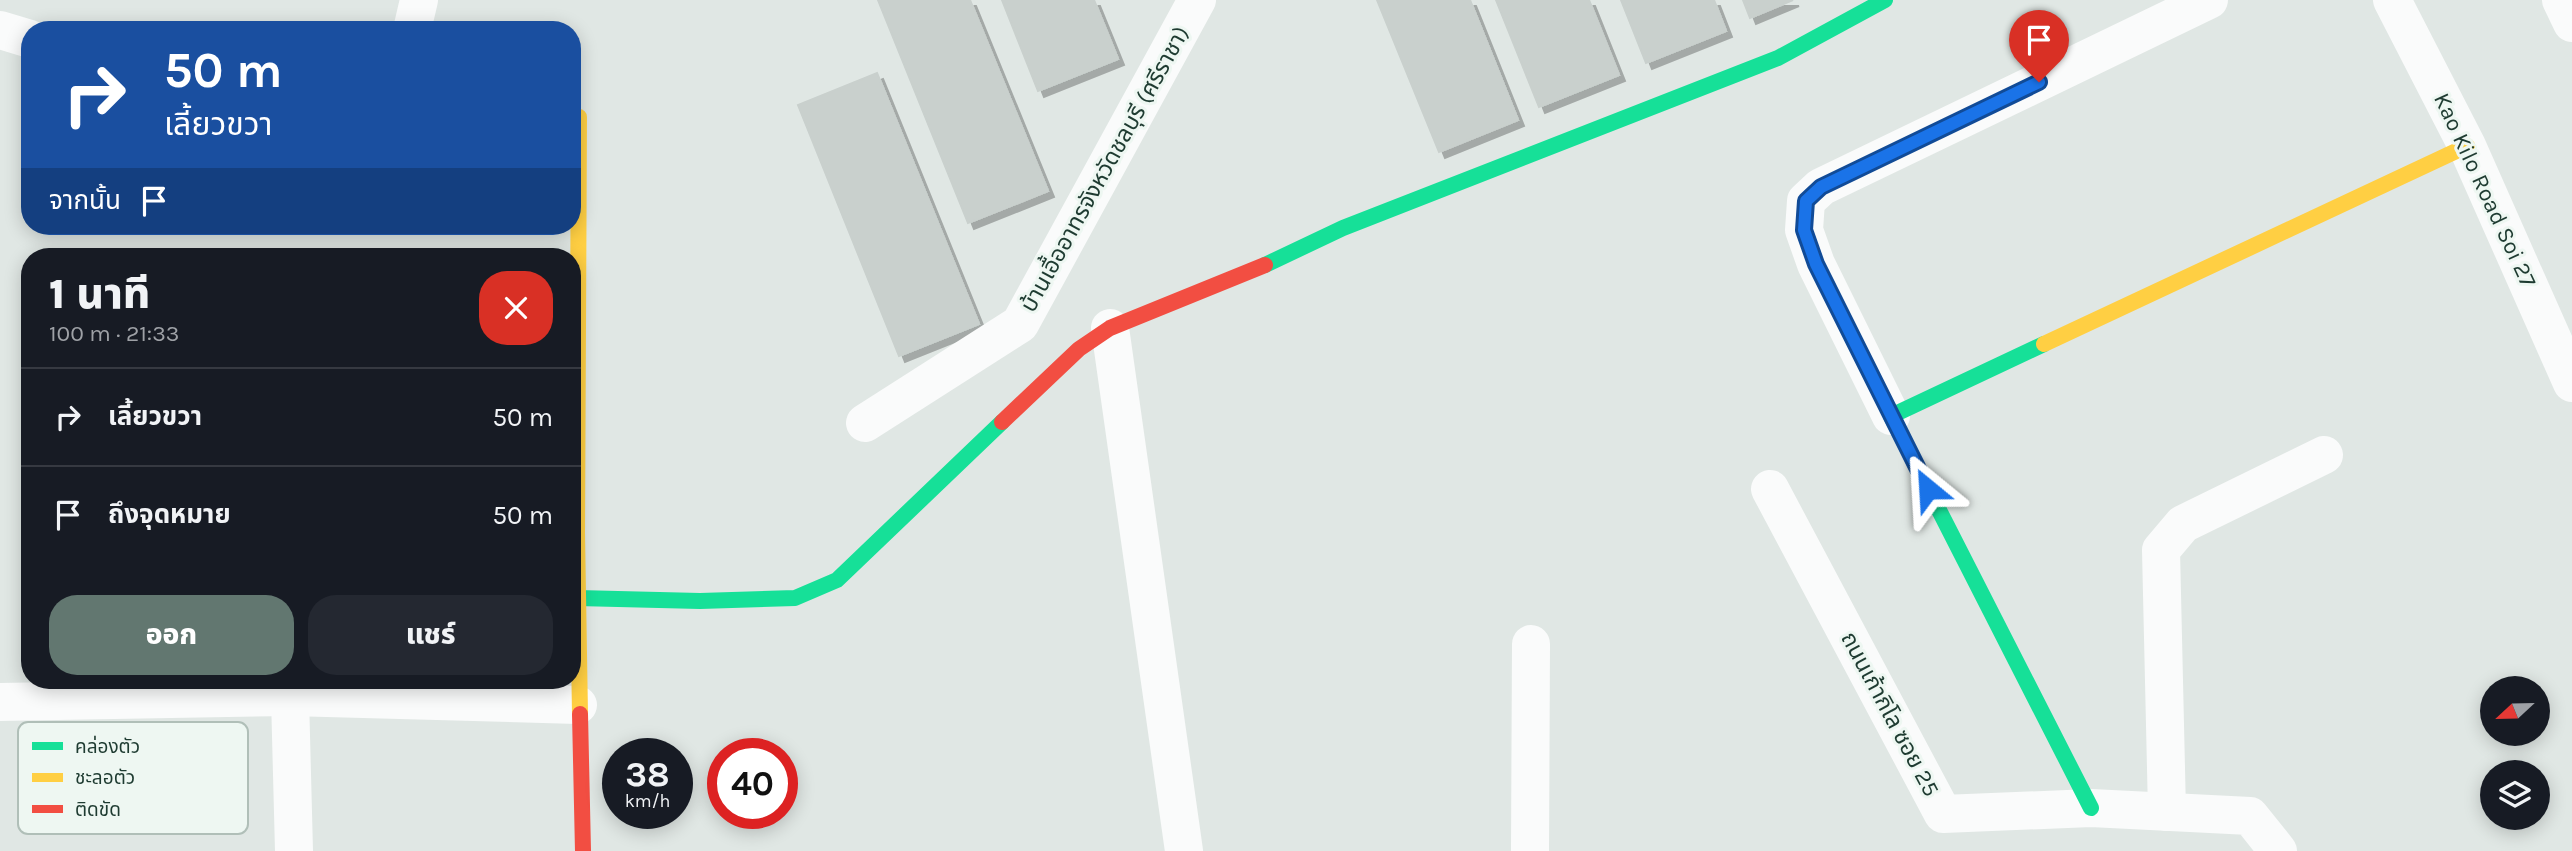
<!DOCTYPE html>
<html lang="th">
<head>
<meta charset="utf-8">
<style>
	:root { --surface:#171b24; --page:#242831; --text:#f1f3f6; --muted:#9ea1a6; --line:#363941; --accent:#627770 }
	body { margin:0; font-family:Karla,"Noto Sans Thai",sans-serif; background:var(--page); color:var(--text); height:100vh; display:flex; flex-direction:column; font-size:26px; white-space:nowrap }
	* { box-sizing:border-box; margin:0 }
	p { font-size:23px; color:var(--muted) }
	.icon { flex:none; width:38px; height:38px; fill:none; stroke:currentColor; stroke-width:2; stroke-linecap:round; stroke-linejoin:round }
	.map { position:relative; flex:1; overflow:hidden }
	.details { position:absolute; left:21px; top:248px; width:560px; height:441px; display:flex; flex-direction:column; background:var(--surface); border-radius:28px; box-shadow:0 4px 18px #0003 }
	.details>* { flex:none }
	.banner { position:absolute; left:21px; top:21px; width:560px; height:214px; border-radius:28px; box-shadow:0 4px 18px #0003; background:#1a4fa0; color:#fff; overflow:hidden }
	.needle { width:46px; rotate:248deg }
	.buttons { position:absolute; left:2480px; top:676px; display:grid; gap:14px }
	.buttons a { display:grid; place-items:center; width:70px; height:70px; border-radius:50%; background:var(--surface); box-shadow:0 4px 18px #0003; font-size:35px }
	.speed { position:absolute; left:602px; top:738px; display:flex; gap:14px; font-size:35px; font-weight:700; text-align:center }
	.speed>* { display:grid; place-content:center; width:91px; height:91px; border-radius:50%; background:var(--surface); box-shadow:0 4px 18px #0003; line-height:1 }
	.speed small { font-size:18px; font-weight:400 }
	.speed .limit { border:10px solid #d22; background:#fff; color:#111 }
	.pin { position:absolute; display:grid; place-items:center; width:60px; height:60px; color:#fff; margin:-72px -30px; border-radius:50% 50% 50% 0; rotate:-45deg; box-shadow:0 0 7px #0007 }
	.pin .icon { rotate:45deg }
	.me { position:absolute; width:77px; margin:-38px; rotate:333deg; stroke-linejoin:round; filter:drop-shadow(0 0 5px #0008) }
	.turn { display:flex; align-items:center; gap:24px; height:147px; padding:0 28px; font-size:32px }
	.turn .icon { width:91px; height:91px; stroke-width:2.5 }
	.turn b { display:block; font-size:49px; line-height:60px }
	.then { display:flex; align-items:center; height:66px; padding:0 28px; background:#0003; gap:14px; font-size:26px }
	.round { display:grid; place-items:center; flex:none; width:74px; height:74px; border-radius:28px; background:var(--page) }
	.headline { display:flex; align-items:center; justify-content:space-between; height:119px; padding:0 28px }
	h1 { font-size:42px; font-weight:800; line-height:52px }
	.primary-button { display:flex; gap:14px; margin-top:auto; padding:14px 28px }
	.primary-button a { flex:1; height:80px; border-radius:28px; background:var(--accent); color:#fff; font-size:28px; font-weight:800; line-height:80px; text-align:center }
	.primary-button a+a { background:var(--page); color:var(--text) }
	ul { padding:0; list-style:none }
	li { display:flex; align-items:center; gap:21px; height:98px; padding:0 28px; border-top:2px solid var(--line) }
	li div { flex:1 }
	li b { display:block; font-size:26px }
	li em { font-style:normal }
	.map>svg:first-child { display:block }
</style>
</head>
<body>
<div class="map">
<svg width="2572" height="851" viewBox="0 0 2572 851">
	<defs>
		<filter id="shadow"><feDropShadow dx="6" dy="6" stdDeviation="0" flood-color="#0004"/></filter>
	</defs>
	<rect width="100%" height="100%" fill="#e0e7e4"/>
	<g fill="#c9d0cd" stroke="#c9d0cd" stroke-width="2" filter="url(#shadow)">
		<path d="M878 0H970L1048 191 968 223Z"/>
		<path d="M1002 0H1094L1118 59 1038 91Z"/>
		<path d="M1377 0H1470L1518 120 1439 152Z"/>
		<path d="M1496 0H1589L1619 75 1539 107Z"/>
		<path d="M1621 0H1714L1726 31 1646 63Z"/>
		<path d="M1743 0H1793L1750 18Z"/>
		<path d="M877 73 979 324 899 356 798 105Z"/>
	</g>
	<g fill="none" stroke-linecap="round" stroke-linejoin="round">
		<g stroke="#fafbfb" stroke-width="38">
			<path d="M2392 0 2467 146 2572 383"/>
			<path d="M2561 0 2572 23"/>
			<path d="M0 30 30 39"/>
			<path d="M412 30 419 0"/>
			<path d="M1110 328 1184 851"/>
			<path d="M1891 416 1816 264 1804 230 1806 201 1821 187 2209 0"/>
			<path d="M865 423 1020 324 1197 0"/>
			<path d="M1770 489 1943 814 2091 808 2250 816 2278 851"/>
			<path d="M290 697 294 851"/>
			<path d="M0 702 290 697 578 705"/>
			<path d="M2167 812 2161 550 2183 524 2324 455"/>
			<path d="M1530 851 1531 644"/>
		</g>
		<g stroke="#16e098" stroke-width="16">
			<path d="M1265 265 1343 228 1778 58 1885 0"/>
			<path d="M2044 344 1891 416 2091 808"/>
			<path d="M577 598 700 601 795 598 837 580 1002 422"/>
		</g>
		<g stroke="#ffcf43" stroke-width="16">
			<path d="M579 117 577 533 580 714"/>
			<path d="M2044 344 2467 146"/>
		</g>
		<g stroke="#f24e42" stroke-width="16">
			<path d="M1002 422 1079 349 1110 328 1265 265"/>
			<path d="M580 714 583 851"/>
		</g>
	</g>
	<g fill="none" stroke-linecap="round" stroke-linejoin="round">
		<g stroke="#114b97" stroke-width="18">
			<path id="route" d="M1928 489 1816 264 1804 230 1806 201 1821 187 2039 82"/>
		</g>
		<use href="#route" stroke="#1a73e8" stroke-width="12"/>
	</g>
	<g text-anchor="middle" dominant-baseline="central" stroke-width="6" stroke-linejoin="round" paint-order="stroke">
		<g font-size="23" fill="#1e3b31" stroke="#eef7f2">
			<text transform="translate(1105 169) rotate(-61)">บ้านเอื้ออาทรจังหวัดชลบุรี (ศรีราชา)</text>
			<text transform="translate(2485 190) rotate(65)">Kao Kilo Road Soi 27</text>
			<text transform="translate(1890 714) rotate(62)">ถนนเก้ากิโล ซอย 25</text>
		</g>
	</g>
	<rect x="18" y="722" width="230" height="112" rx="10" fill="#eef7f2" stroke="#b0bfb8" stroke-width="2"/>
	<rect x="32" y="742" width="31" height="8" fill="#16e098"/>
	<rect x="32" y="773" width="31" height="9" fill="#ffcf43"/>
	<rect x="32" y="805" width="31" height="8" fill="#f24e42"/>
	<g font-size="19" fill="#1e3b31">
		<text x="75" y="753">คล่องตัว</text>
		<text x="75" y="784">ชะลอตัว</text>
		<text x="75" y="816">ติดขัด</text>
	</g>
</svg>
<div class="buttons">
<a><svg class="needle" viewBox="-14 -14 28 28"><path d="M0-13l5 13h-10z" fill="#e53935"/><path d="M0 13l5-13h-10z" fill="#9ea1a6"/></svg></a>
<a><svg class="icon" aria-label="layers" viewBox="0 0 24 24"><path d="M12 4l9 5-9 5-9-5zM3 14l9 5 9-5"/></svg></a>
</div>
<div class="speed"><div>38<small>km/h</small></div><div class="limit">40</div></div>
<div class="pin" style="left:2039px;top:82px;background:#d93025"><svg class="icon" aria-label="arrive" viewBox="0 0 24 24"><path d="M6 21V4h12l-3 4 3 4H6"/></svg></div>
<svg class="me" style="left:1928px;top:489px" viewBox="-20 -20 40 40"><path d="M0-17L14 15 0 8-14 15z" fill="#1a73e8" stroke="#fff" stroke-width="4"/></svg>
<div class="banner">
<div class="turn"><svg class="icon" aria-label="right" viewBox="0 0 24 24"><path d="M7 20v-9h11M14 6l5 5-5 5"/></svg><div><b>50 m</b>เลี้ยวขวา</div></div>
<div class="then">จากนั้น<svg class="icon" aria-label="arrive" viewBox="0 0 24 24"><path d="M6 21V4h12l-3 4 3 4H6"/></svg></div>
</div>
<section class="details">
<div class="headline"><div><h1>1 นาที</h1><p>100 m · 21:33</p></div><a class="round" style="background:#d93025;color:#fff"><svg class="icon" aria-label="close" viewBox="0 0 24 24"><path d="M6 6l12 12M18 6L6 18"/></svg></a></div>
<ul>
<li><svg class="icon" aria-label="right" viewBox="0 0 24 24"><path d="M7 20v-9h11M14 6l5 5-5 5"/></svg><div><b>เลี้ยวขวา</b></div><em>50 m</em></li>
<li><svg class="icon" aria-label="arrive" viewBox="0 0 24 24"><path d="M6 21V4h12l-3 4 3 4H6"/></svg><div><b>ถึงจุดหมาย</b></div><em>50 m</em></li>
</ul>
<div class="primary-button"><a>ออก</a><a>แชร์</a></div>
</section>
</div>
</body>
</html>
